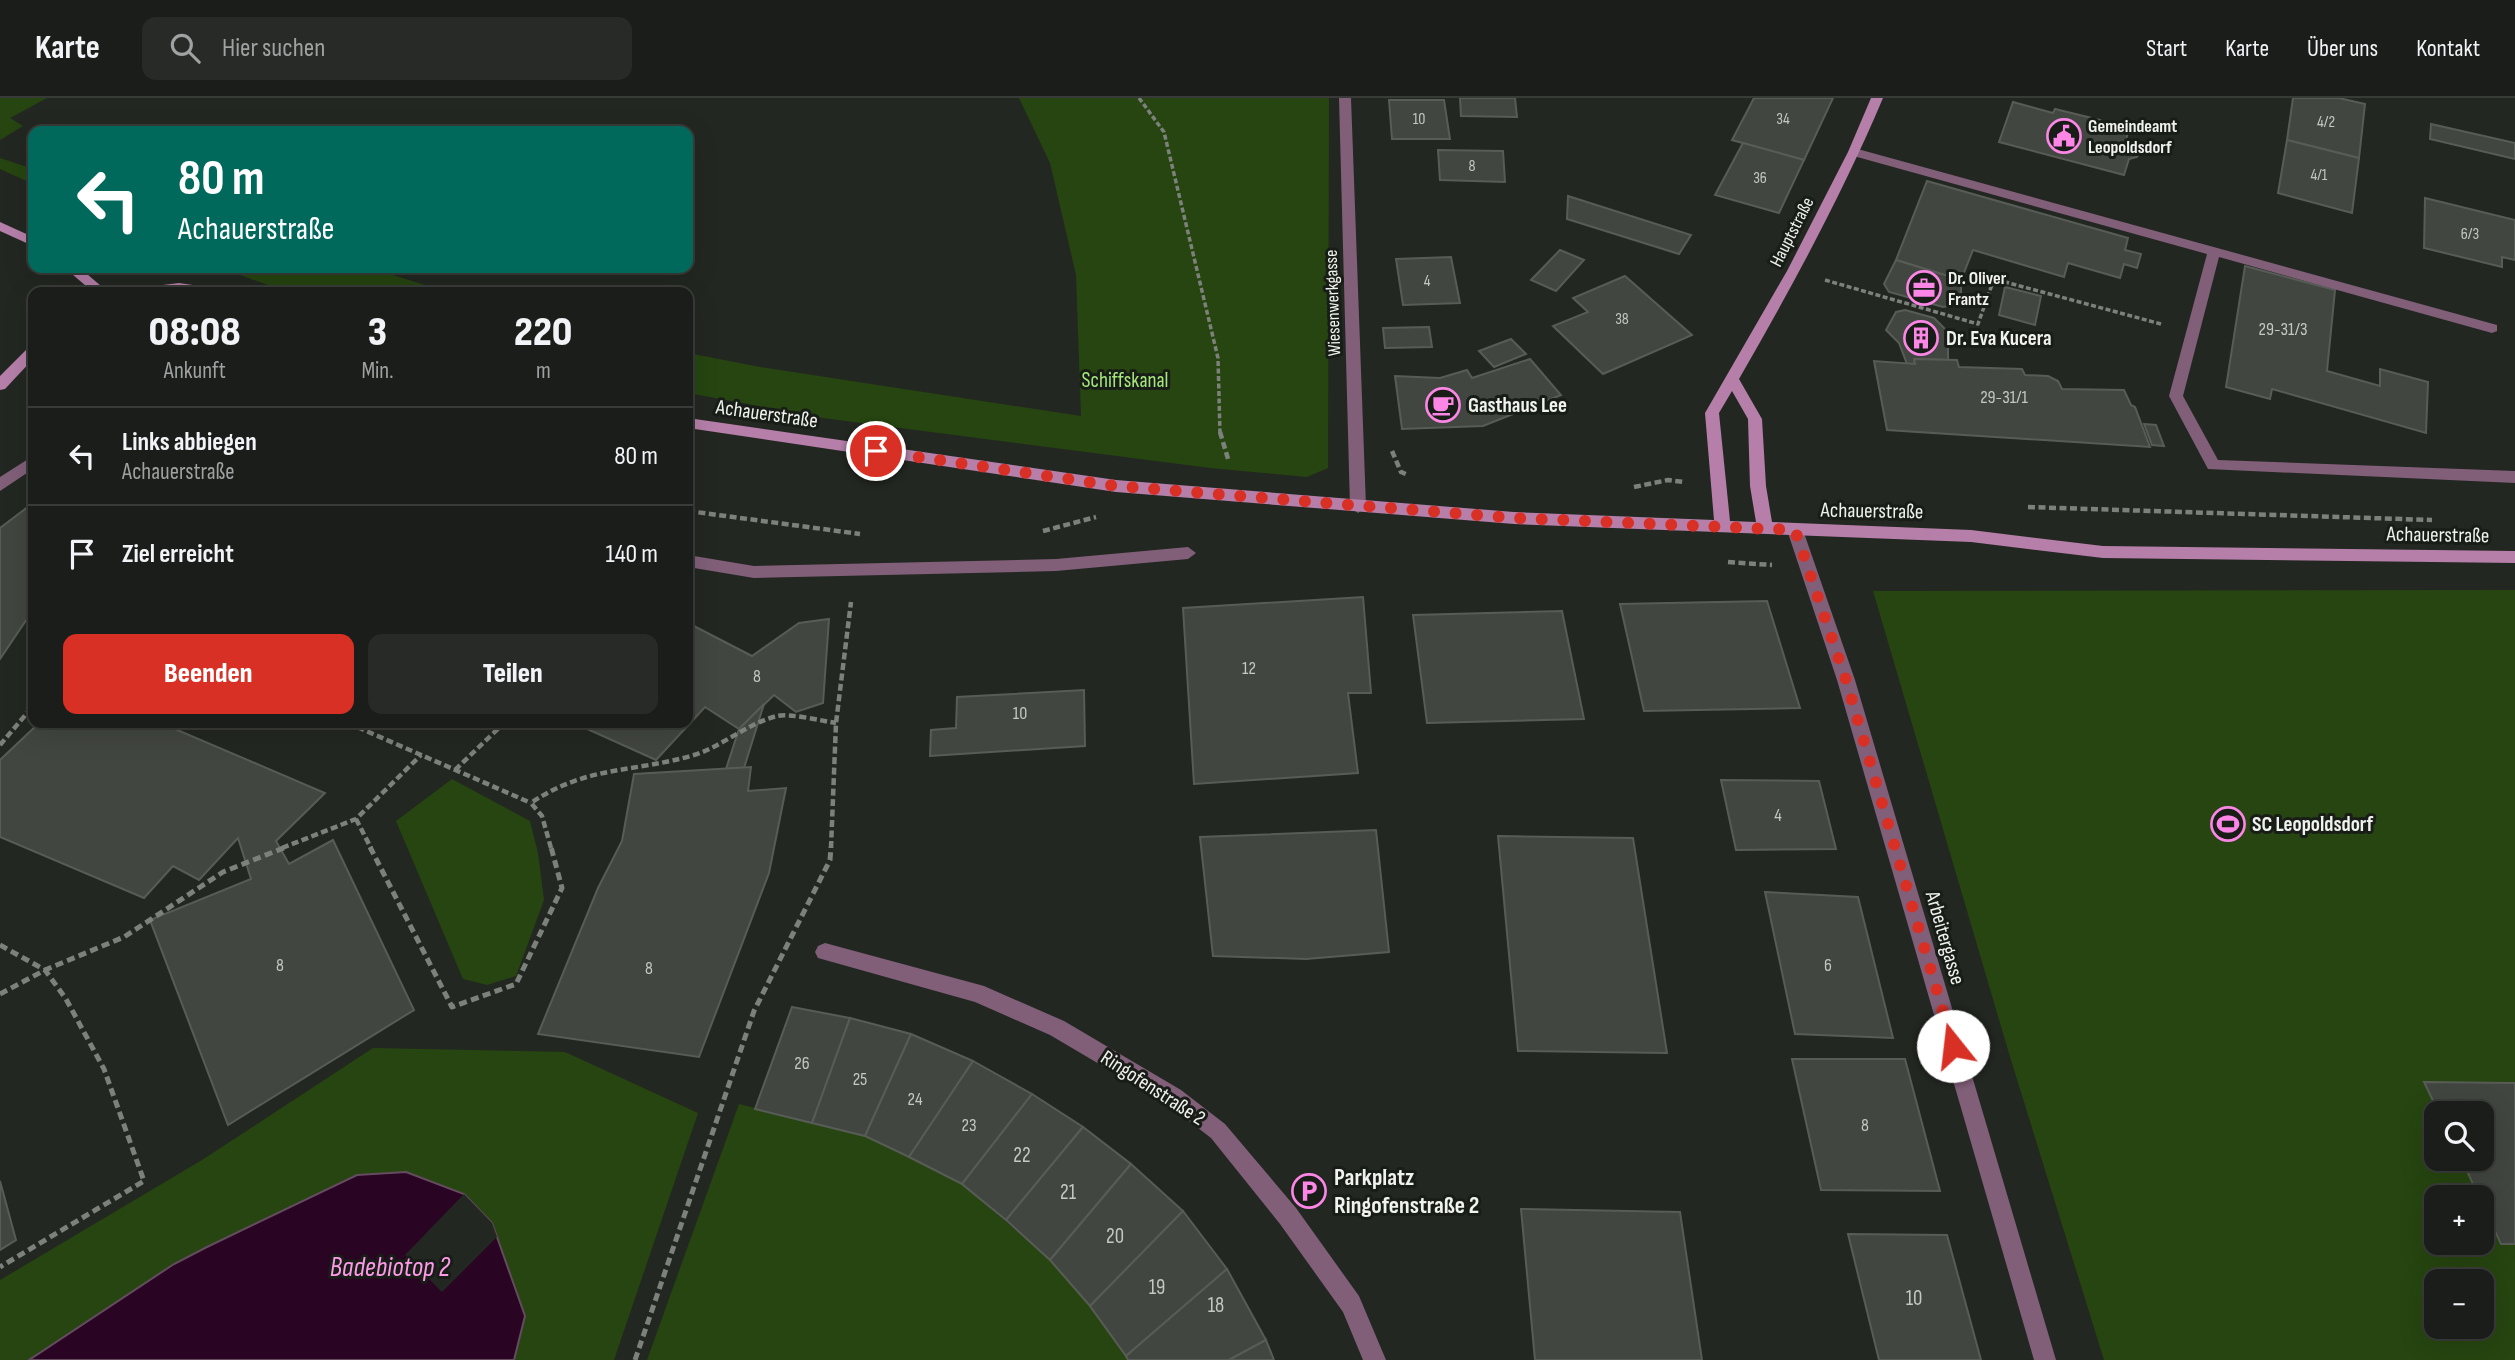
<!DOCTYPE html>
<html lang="de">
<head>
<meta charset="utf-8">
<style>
	:root { --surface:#1a1d19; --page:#272a26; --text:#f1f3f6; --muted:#9fa2a2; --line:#383b38; --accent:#d93025 }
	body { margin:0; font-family:"Sofia Sans Condensed",sans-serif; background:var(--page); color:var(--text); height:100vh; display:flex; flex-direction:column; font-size:26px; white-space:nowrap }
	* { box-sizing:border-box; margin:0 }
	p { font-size:23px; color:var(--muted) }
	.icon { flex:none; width:38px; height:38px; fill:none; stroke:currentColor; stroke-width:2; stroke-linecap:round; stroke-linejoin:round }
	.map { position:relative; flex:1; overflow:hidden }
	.sheet { position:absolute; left:28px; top:189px; width:665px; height:441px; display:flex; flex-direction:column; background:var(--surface); border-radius:14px; box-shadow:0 7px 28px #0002,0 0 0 2px var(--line) }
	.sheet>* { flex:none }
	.top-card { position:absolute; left:28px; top:28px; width:665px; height:147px; border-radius:14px; box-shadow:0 7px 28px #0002,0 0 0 2px var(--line); background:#00695c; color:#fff; overflow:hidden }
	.buttons { position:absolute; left:2424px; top:1003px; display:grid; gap:14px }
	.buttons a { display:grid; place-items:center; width:70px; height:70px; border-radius:14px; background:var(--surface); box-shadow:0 7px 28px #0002,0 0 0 2px var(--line); font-size:35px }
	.pin { position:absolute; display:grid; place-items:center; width:60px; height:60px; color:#fff; margin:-30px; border:4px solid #fff; border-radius:50%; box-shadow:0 2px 7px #0007 }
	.me { position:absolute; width:77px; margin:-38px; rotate:344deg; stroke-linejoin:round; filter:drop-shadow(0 0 5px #0008) }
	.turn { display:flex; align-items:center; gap:24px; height:147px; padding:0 35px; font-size:32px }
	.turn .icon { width:91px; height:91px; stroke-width:2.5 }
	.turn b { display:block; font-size:49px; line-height:60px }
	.eta { display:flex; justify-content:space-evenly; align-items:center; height:119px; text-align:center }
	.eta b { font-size:42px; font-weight:800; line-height:49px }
	.primary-button { display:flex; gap:14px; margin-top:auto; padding:14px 35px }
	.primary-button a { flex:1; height:80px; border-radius:14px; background:var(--accent); color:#fff; font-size:28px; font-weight:800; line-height:80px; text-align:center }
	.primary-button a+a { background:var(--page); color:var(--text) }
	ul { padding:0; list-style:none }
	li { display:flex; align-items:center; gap:21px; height:98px; padding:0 35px; border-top:2px solid var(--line) }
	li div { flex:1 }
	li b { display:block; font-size:26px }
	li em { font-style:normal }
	header { display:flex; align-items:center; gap:42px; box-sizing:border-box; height:98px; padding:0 35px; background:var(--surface); border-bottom:2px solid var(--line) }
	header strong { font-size:33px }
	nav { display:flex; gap:38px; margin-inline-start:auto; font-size:24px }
	.search { width:490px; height:63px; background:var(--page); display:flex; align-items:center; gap:18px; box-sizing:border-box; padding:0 24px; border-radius:14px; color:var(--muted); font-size:26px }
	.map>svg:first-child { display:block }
</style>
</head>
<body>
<header>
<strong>Karte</strong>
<div class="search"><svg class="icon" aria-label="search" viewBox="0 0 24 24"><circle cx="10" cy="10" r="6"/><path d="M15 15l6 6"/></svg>Hier suchen</div>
<nav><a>Start</a><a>Karte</a><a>Über uns</a><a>Kontakt</a></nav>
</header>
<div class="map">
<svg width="2515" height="1262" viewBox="0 0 2515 1262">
	<rect width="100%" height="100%" fill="#232721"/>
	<g fill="#264510" fill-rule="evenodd">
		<path d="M0 0H47L10 20 23 28 0 42Z"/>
		<path d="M1019 0H1329L1328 370 1307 379 1210 370 823 320 688 295V255L760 269 1081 318 1076 177 1050 65Z"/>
		<path d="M0 60 33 71V86L0 71Z"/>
		<path d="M180 170H370L448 194H288L226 172Z"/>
		<path d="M2515 492V1262H2104L2010 959 1873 493ZM2436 1015H2482V1060H2436ZM2436 1099H2482V1144H2436ZM2436 1183H2482V1228H2436Z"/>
		<path d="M452 681 530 723 538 755 544 802 516 878 487 887 463 881 396 723Z"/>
		<path d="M373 950 565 954 698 1015 614 1262H0V1182L202 1062Z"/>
		<path d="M739 1006 865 1038 962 1086 1050 1162 1090 1208 1128 1262H647Z"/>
	</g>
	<path fill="#290423" stroke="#644b60" stroke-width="2" d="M406 1074 464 1096 492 1125 525 1218 514 1262H29L174 1166 207 1149 357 1077Z"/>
	<path fill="#232721" d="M464 1096 492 1125 497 1139 442 1194 405 1157Z"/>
	<g fill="#424640" stroke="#585c56" stroke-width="2">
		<path d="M1460 0H1515L1517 19 1461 18Z"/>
		<path d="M1754 0H1833L1804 62 1732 42Z"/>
		<path d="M2293 0H2339L2365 6 2359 60 2287 42Z"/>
		<path d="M1389 2H1444L1450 41H1392Z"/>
		<path d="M2013 4 2053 15 2055 11 2100 22 2099 26 2128 34 2126 42 2137 44 2141 52 2137 59 2129 61 2124 77 1999 44Z"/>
		<path d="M2431 26 2515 45V61L2430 41Z"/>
		<path d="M2287 42 2359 60 2352 115 2278 95Z"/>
		<path d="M1743 45 1804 62 1779 115 1715 97Z"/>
		<path d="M1438 52 1503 53 1505 84 1440 82Z"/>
		<path d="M1927 83 2128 140 2125 152 2141 156 2137 170 2124 166 2120 180 2068 165 2064 179 1973 152 1961 182 1896 162Z"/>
		<path d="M1568 98 1691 137 1679 156 1567 121Z"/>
		<path d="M2425 100 2515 122V162L2502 159V169L2424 150Z"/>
		<path d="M1560 152 1584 162 1556 193 1531 182Z"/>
		<path d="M1451 159 1460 205 1403 207 1396 161Z"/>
		<path d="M1896 162 1961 182V206L1943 209 1889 194 1884 186Z"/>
		<path d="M2245 168 2335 192 2327 273 2380 288V271L2428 284 2426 335 2272 291 2270 301 2226 289Z"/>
		<path d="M1625 178 1692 237 1603 276 1553 228 1588 214 1573 200Z"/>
		<path d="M2005 189 2041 198 2035 227 1999 217Z"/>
		<path d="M1905 212 1934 220 1948 234V262L1914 261 1915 266H1907L1899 245 1886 232 1896 214Z"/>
		<path d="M1429 229 1432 249 1385 250 1383 230Z"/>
		<path d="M1511 241 1526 256 1494 269 1479 253Z"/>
		<path d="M1530 261 1561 297 1483 328 1402 331 1395 278 1440 280 1467 272 1472 280Z"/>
		<path d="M1914 261 1957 262 1959 269 2022 271 2025 277 2048 278 2058 283 2062 291 2124 292 2131 307 2135 309 2150 349 1887 332 1874 263 1915 266Z"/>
		<path d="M2144 326 2156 327 2164 348 2152 347Z"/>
		<path d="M33 405V512L0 561V430Z"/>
		<path d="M1363 499 1371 595H1348L1358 675 1194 686 1183 510Z"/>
		<path d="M1767 503 1800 610 1644 613 1620 506Z"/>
		<path d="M1562 513 1584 621 1427 625 1413 517Z"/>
		<path d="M829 521 823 605 796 614 774 597 739 631 705 609 656 662 574 625H688V525L752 558 799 525Z"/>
		<path d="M1084 592 1085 648 930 658 931 632 956 630 957 599Z"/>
		<path d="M764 606 744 670 726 671 739 631Z"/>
		<path d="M39 625H161L325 695 276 743 289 766 333 742 414 912 228 1027 150 822 251 781 238 740 199 782 173 768 144 800 0 739V662Z"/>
		<path d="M751 669 748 693 786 690 769 775 699 959 538 936 598 790 622 743 634 676Z"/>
		<path d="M1721 682 1819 683 1836 751 1736 752Z"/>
		<path d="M1376 732 1389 854 1306 861 1213 858 1200 739Z"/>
		<path d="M1498 738 1633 740 1667 955 1518 953Z"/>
		<path d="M1765 794 1858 799 1893 940 1795 936Z"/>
		<path d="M792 909 850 920 812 1025 755 1011Z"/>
		<path d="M850 920 911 936 865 1038 812 1025Z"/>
		<path d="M911 936 973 963 909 1059 865 1038Z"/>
		<path d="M1792 961H1905L1940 1093 1821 1092Z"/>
		<path d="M973 963 1032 996 962 1086 909 1059Z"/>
		<path d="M2424 984 2515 985V1146H2501L2482 1105V1099H2479L2461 1060H2482V1015H2439Z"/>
		<path d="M1032 996 1083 1029 1006 1122 962 1086Z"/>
		<path d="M1083 1029 1131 1066 1050 1162 1006 1122Z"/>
		<path d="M1131 1066 1183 1113 1090 1208 1050 1162Z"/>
		<path d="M0 1083 16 1142 0 1152Z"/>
		<path d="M1521 1111 1680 1114 1702 1262H1535Z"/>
		<path d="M1183 1113 1227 1171 1126 1258 1090 1208Z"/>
		<path d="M1848 1136 1947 1137 1981 1262H1879Z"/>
		<path d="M1227 1171 1266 1242 1229 1262H1128L1126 1258Z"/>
		<path d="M1266 1242 1274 1262H1229Z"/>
	</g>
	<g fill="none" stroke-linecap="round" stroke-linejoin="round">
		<g stroke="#7d817c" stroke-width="3.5" stroke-dasharray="5 2.5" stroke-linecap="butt">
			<path d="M1139 0 1164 34 1218 260 1220 336"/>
			<path d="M1825 182 1978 226 1994 181 2161 226"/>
		</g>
		<g stroke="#7d817c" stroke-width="4.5" stroke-dasharray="7 3.5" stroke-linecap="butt">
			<path d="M1220 334 1229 364"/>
			<path d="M1392 353 1401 374 1408 377"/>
			<path d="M1634 389 1668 382 1684 384"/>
			<path d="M2028 409 2432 422"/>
			<path d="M688 413 860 436"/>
			<path d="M1043 433 1096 419"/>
			<path d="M1728 464 1772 467"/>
			<path d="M348 625 531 705"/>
			<path d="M0 647 33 608"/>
			<path d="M455 672 504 625"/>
			<path d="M356 721 371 750"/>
			<path d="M282 750 356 721 421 657"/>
			<path d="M551 750 542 718 531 705C587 667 633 675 694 657 723 648 748 625 777 618 790 615 822 623 836 625"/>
			<path d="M831 750 836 625 851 504"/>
		</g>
		<g stroke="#7d817c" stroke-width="5" stroke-dasharray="8 4.5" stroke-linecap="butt">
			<path d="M370 749 452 909 516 886 562 790 551 749"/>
			<path d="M0 847 45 872 66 901 104 971 144 1083 0 1169"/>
			<path d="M0 896 45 872 124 839 223 774 286 749"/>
			<path d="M635 1262 754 913 830 762 831 749"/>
		</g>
		<g fill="#815f79" fill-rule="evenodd">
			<path d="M1854 50 2497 227V233L2492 235 2219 159 2183 298 2218 362 2515 373V385L2208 371 2169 298 2207 156 1850 57 1848 54Z"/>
			<path d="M33 358V371L0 393V379Z"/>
			<path d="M1188 449 1196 455 1188 461 1056 473 754 480 688 469V457L754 468 1056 461Z"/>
		</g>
		<g fill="#815f79" fill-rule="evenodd">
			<path d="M1339 0H1351L1366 409 1358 415 1350 409Z"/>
			<path d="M1795 426 1803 432 1855 582 2056 1262H2034L1837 582 1787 432Z"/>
			<path d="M825 845 984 888 1064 923 1181 992 1225 1026 1296 1110 1359 1198 1386 1262H1363L1343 1214 1280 1126 1211 1040 1167 1006 1050 937 975 904 818 860 815 854 818 848Z"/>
		</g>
		<g fill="#b57fa9" fill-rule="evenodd">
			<path d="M1871 0H1883C1842 97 1792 189 1739 281L1762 321 1766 388 1772 424 1971 432 2103 448 2515 453V465L2103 460 1971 444 1514 426 1116 394 688 330V320L1116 382 1514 414 1714 422 1705 315 1787 173 1848 54ZM1732 293 1748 321 1750 388 1756 424 1730 423 1719 315Z"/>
			<path d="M0 124 33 139V148L0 133Z"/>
			<path d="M65 170H80L108 194H93Z"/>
			<path d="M179 185 214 190 221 194H131L138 190Z"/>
			<path d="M33 248V261L5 291 0 292V278L28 250Z"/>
		</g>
	</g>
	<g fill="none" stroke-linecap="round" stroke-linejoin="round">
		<path stroke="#d93025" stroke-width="12" stroke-dasharray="0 21.6" d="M876 353 1116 388 1514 420 1795 432 1846 582 1953 948"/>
	</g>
	<defs>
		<g id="civic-ring" transform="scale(1.75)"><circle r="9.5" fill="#191d17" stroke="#fb86e5" stroke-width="1.5"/><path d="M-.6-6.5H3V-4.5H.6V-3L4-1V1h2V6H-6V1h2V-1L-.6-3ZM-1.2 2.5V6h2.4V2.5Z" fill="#fb86e5"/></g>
		<g id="office-ring" transform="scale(1.75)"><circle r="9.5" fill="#191d17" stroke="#fb86e5" stroke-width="1.5"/><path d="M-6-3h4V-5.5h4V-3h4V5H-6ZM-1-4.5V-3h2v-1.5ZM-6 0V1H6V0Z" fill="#fb86e5"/></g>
		<g id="building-ring" transform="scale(1.75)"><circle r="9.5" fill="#191d17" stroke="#fb86e5" stroke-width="1.5"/><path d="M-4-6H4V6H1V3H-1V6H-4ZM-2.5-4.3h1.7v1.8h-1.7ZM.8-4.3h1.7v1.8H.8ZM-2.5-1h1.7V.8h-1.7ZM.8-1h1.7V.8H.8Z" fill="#fb86e5"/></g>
		<g id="cafe-ring" transform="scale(1.75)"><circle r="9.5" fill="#191d17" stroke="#fb86e5" stroke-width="1.5"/><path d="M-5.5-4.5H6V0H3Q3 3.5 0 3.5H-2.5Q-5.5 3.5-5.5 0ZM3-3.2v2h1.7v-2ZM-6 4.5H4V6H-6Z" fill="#fb86e5"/></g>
		<g id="stadium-ring" transform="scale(1.75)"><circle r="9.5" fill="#191d17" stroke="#fb86e5" stroke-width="1.5"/><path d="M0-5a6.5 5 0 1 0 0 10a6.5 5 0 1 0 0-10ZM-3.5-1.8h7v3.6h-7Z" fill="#fb86e5"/></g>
		<g id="parking-ring" transform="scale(1.75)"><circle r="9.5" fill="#191d17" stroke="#fb86e5" stroke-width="1.5"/><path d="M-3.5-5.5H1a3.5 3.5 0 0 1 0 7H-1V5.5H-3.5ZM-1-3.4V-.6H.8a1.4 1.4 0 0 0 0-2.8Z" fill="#fb86e5"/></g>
	</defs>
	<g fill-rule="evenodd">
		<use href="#civic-ring" x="2064" y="38"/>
		<use href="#office-ring" x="1924" y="190"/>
		<use href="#building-ring" x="1921" y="240"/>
		<use href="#cafe-ring" x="1443" y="307"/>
		<use href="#stadium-ring" x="2228" y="726"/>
		<use href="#parking-ring" x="1309" y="1093"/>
	</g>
	<g text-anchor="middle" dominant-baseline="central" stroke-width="6" stroke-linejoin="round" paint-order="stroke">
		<g font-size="16" fill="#c4c7c2">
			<text x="1419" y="21">10</text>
			<text x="1783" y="21">34</text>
			<text x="2326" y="24">4/2</text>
			<text x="1472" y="68">8</text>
			<text x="2319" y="77">4/1</text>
			<text x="1760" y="80">36</text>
			<text x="2470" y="136">6/3</text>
			<text x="1427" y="183">4</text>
			<text x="1622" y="221">38</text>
		</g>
		<g font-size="18" font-weight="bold" fill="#eff2ee" stroke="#191d17" text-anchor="start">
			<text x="2088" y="28">Gemeindeamt<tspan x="2088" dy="21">Leopoldsdorf</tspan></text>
			<text x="1948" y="180">Dr. Oliver<tspan x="1948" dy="21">Frantz</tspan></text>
		</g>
		<g font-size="18" fill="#eff2ee" stroke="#191d17">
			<text transform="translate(1792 134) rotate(-63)">Hauptstraße</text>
			<text transform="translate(1333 205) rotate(-92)">Wiesenwerkgasse</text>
		</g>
		<g font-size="18" fill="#c4c7c2">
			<text x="2283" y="231">29-31/3</text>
			<text x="2004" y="299">29-31/1</text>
			<text x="1249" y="570">12</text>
			<text x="757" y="578">8</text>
			<text x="1020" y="615">10</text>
			<text x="1778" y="717">4</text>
			<text x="280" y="867">8</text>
			<text x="1828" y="867">6</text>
			<text x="649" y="870">8</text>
			<text x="802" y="965">26</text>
			<text x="860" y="981">25</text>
			<text x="915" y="1001">24</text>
			<text x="969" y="1027">23</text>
			<text x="1865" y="1027">8</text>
		</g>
		<g font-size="21" font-weight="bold" fill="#eff2ee" stroke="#191d17" text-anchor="start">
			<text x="1946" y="240">Dr. Eva Kucera</text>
			<text x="1468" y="307">Gasthaus Lee</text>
			<text x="2252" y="726">SC Leopoldsdorf</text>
		</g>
		<g font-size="21" fill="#a4e77b" stroke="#191d17">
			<text x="1125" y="282">Schiffskanal</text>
		</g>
		<g font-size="21" fill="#eff2ee" stroke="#191d17">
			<text transform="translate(767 316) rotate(8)">Achauerstraße</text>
			<text transform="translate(1872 413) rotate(1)">Achauerstraße</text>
			<text transform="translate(2438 437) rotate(1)">Achauerstraße</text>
			<text transform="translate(1945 840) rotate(74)">Arbeitergasse</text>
			<text transform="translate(1153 990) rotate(33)">Ringofenstraße 2</text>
		</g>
		<g font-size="21" fill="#c4c7c2">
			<text x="1022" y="1057">22</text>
			<text x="1068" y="1094">21</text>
			<text x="1115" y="1138">20</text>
			<text x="1157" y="1189">19</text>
			<text x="1914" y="1200">10</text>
			<text x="1216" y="1207">18</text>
		</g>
		<g font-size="24" font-weight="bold" fill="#eff2ee" stroke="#191d17" text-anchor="start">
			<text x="1334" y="1079">Parkplatz<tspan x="1334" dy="28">Ringofenstraße 2</tspan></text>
		</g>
		<g font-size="28" font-style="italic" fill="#ff99ea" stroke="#191d17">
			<text x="390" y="1169">Badebiotop 2</text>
		</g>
	</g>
</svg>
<div class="buttons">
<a><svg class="icon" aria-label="search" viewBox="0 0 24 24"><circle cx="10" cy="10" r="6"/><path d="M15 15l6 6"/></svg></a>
<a>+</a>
<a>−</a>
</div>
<div class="pin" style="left:876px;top:353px;background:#d93025"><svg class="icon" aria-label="arrive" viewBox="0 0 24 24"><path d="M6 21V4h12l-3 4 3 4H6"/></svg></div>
<svg class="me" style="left:1953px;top:948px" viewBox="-20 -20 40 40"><circle r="19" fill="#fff"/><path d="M0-13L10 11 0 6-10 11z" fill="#d93025"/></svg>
<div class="top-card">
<div class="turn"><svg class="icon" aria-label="left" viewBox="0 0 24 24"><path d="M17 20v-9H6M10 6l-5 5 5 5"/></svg><div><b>80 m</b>Achauerstraße</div></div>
</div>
<section class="sheet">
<div class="eta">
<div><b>08:08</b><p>Ankunft</p></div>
<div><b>3</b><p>Min.</p></div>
<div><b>220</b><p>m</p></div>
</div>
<ul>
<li><svg class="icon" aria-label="left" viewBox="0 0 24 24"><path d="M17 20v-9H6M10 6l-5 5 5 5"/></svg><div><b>Links abbiegen</b><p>Achauerstraße</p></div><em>80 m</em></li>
<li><svg class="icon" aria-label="arrive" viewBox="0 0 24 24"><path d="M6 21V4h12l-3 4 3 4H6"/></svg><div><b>Ziel erreicht</b></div><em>140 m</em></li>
</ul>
<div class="primary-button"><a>Beenden</a><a>Teilen</a></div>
</section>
</div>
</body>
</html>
